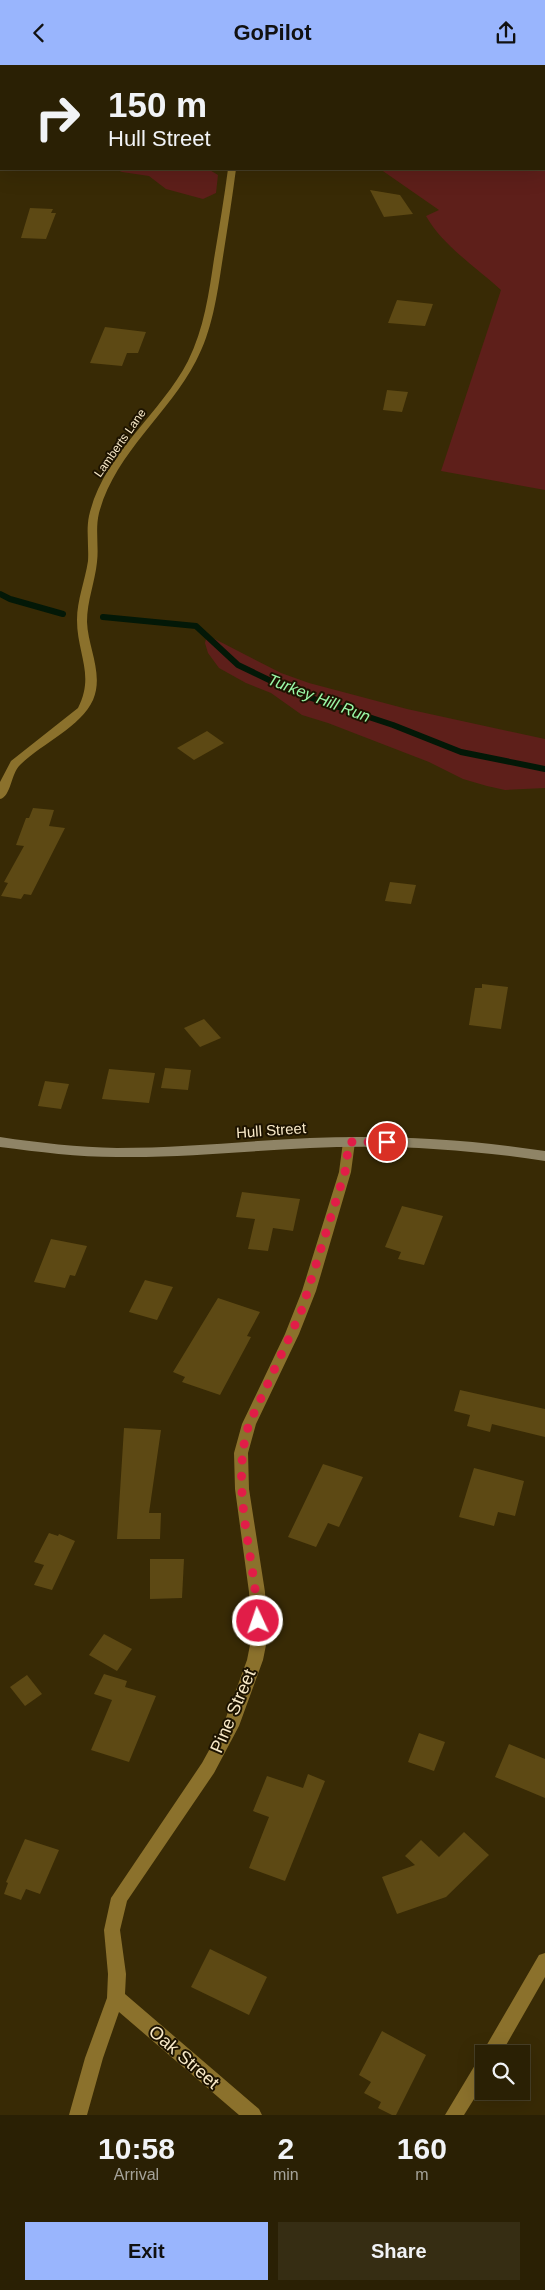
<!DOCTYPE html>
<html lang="en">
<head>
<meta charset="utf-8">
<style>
	:root { --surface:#2a2004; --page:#362d13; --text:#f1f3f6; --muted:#a5a39a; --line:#463e26; --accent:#99b5fd }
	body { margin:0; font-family:Arial,sans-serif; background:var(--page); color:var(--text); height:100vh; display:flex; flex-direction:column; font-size:19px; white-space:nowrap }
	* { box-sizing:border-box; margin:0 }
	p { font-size:16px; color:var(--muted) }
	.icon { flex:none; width:28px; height:28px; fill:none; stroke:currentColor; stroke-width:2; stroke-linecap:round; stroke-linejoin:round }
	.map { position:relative; height:2050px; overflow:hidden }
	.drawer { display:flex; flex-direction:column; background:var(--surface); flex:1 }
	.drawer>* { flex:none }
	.hud { position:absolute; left:0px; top:0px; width:545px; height:105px; box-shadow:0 5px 20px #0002,0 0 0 1px var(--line); background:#2a2004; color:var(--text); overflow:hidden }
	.tools { position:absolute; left:475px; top:1980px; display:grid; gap:10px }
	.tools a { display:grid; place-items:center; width:55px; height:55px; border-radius:0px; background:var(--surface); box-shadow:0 5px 20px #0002,0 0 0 1px var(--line); font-size:25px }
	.pin { position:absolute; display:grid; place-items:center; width:42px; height:42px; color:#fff; margin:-21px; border:2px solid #fff; border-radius:50%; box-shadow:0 1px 5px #0007 }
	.me { position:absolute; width:55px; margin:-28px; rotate:357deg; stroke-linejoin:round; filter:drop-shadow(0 0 4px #0008) }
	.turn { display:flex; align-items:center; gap:18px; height:105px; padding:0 25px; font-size:22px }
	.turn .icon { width:65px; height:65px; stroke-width:2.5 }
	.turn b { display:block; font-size:35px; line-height:42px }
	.eta { display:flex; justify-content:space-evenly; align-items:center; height:85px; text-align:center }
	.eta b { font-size:30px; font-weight:700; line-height:35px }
	.cta { display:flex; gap:10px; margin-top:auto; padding:10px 25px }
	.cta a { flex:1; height:58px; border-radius:0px; background:var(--accent); color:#111; font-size:20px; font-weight:700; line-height:58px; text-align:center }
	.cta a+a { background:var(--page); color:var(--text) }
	header { display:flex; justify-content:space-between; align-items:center; height:65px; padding:0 25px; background:var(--accent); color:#111; font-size:22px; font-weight:700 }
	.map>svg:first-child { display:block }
</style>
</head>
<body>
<header><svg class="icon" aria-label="back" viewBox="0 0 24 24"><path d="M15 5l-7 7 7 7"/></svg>GoPilot<svg class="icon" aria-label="share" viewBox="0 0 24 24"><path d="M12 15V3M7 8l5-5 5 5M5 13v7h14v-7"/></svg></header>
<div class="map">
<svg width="545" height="2050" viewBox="0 0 545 2050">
	<rect width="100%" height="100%" fill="#382a05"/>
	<g fill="#5e1f1a">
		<path d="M251 0H545V425L441 406 501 225C476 202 443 181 426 151L439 145 380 104H544V1Z"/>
		<path d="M115 104H208L218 110 216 128 203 134 166 124 149 111 122 107Z"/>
		<path d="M207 570 281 608 309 618 407 644 545 674V723L505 725 487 721 463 714 429 697 328 658 302 650 271 628 246 618 219 603 208 588 205 578Z"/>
	</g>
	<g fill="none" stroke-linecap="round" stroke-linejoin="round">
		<path stroke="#031807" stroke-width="5" d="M544 66 545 68"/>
		<g stroke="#031807" stroke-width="6">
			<path d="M0 529 10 534 63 549"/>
			<path d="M103 552 196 561 238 600 296 628 393 660 461 687 545 704"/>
		</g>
	</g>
	<g fill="#5d4914">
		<path d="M370 125 400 130 413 149 384 152Z"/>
		<path d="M30 143 53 144 51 148H56L46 174 21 173Z"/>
		<path d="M397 235 433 239 425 261 388 258Z"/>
		<path d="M105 262 146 267 138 288H127L122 301 90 298Z"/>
		<path d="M387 325 408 327 402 347 383 345Z"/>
		<path d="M207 666 224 678 194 695 177 683Z"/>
		<path d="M33 743 54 745 49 761 65 763 31 830 24 829 21 834 1 831 8 818 4 817 24 781 16 780 26 753H29Z"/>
		<path d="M390 817 416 820 411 839 385 836Z"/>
		<path d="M482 919 508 922 501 964 469 960 475 923H482Z"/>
		<path d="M204 954 221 973 200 982 184 963Z"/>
		<path d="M165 1003 191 1005 188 1025 161 1023Z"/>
		<path d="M109 1004 155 1008 149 1038 102 1034Z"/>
		<path d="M45 1016 69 1019 61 1044 38 1041Z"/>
		<path d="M242 1127 300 1134 293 1166 273 1163 268 1186 248 1184 255 1154 236 1152Z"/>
		<path d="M402 1141 443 1151 424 1200 398 1194 401 1187 385 1182Z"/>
		<path d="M51 1174 87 1181 75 1211 70 1210 65 1223 34 1217Z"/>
		<path d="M145 1215 173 1222 157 1255 129 1247Z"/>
		<path d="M218 1233 260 1247 247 1271 251 1272 220 1330 182 1317 185 1312 173 1307Z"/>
		<path d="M460 1325 545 1344V1372L492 1359 490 1367 467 1361 470 1350 454 1346Z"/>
		<path d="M124 1363 161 1365 149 1448H161L160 1474H117Z"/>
		<path d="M323 1399 363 1412 339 1462 328 1458 316 1482 288 1472Z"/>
		<path d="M474 1403 524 1416 515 1451 498 1447 494 1461 459 1452Z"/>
		<path d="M49 1468 58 1471 59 1469 75 1476 52 1525 34 1520 44 1500 34 1497Z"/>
		<path d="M150 1494H184L182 1533 150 1534Z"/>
		<path d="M104 1569 132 1584 117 1606 89 1590Z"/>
		<path d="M104 1609 127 1616 125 1622 156 1631 129 1697 91 1685 112 1635 94 1629Z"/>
		<path d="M27 1610 42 1629 25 1641 10 1622Z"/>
		<path d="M419 1668 445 1677 434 1706 408 1697Z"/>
		<path d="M509 1679 545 1694V1733L495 1712Z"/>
		<path d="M308 1709 325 1716 285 1816 249 1803 269 1752 253 1746 267 1711 303 1723Z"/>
		<path d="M464 1767 489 1790 446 1832 397 1849 382 1812 415 1800 405 1791 421 1775 439 1792Z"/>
		<path d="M25 1774 59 1785 40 1829 26 1824 21 1835 4 1829 8 1818 6 1817Z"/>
		<path d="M210 1884 267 1912 249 1950 191 1922Z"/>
		<path d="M382 1966 426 1990 396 2050H392L378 2043 381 2037 364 2028 371 2017 359 2010Z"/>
	</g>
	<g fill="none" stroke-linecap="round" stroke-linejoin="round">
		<g fill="#8b712c" fill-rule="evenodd">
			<path d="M143 0H151L152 1H144Z"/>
			<path d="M228 104H236C232 135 227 166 222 198 217 231 212 266 196 296 168 350 115 388 99 448 95 464 99 481 97 497 95 517 87 536 87 557 88 583 104 609 93 635 81 662 41 679 20 700 11 708 11 732 0 734V717L11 696 78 643C95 610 77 589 77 555 77 535 85 516 88 496 89 481 86 465 89 451 103 389 160 350 188 296 204 264 209 228 214 194 219 164 224 134 228 104Z"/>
			<path d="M349 1072 354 1074 355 1077 351 1107 316 1226 299 1269 256 1359 248 1388 249 1424 265 1527 267 1575 263 1595 239 1661 214 1708 127 1836 120 1865 126 1909 125 1929 259 2044 262 2050H239L119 1947 103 1993 87 2050H69L85 1993 107 1933 108 1909 104 1865 111 1833 202 1698 224 1658 247 1595 251 1575 249 1527 235 1424 234 1388 242 1359 285 1269 302 1226 339 1107 343 1077 344 1074Z"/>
			<path d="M545 1888V1912L501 1989H484V2018L464 2050H445L478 1995 484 1992 482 1989 485 1983 539 1890Z"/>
		</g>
		<path fill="#8f8466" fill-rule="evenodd" d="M0 1072C39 1078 78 1082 117 1083 182 1083 246 1076 310 1073 389 1070 467 1074 545 1086V1096C467 1084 389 1079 310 1083 246 1086 182 1093 117 1092 78 1092 39 1087 0 1082Z"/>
	</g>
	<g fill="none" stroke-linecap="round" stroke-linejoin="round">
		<path stroke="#e11d48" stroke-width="9" stroke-dasharray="0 16.2" d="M258 1556C255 1491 229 1422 249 1359L301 1247 345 1107 349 1077H387"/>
	</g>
	<g text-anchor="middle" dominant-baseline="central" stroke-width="4" stroke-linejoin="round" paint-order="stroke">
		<g font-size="12" fill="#f8e9c8" stroke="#1d1300">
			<text transform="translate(120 378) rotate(-55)">Lamberts Lane</text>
		</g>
		<g font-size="15" fill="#f8e9c8" stroke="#1d1300">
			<text transform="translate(271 1065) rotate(-4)">Hull Street</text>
		</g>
		<g font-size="16" font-style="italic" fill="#9af9a7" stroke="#1d1300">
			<text transform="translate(319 633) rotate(21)">Turkey Hill Run</text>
		</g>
		<g font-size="18" fill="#f8e9c8" stroke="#1d1300">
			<text transform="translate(233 1646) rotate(-67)">Pine Street</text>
			<text transform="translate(184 1992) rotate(41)">Oak Street</text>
		</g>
	</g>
</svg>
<div class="tools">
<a><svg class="icon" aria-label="search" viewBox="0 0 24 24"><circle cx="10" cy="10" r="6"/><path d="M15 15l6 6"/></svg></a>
</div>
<div class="pin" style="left:387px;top:1077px;background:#d93025"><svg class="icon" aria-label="arrive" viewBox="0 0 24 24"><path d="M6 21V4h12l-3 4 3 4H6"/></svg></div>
<svg class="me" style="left:258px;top:1556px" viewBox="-20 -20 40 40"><circle r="17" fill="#e11d48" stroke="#fff" stroke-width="3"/><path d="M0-11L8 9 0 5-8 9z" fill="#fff"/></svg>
<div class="hud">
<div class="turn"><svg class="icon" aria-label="right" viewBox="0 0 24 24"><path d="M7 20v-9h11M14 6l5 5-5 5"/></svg><div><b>150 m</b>Hull Street</div></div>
</div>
</div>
<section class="drawer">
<div class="eta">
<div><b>10:58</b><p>Arrival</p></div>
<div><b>2</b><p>min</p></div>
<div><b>160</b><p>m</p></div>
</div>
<div class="cta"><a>Exit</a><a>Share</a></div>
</section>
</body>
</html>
